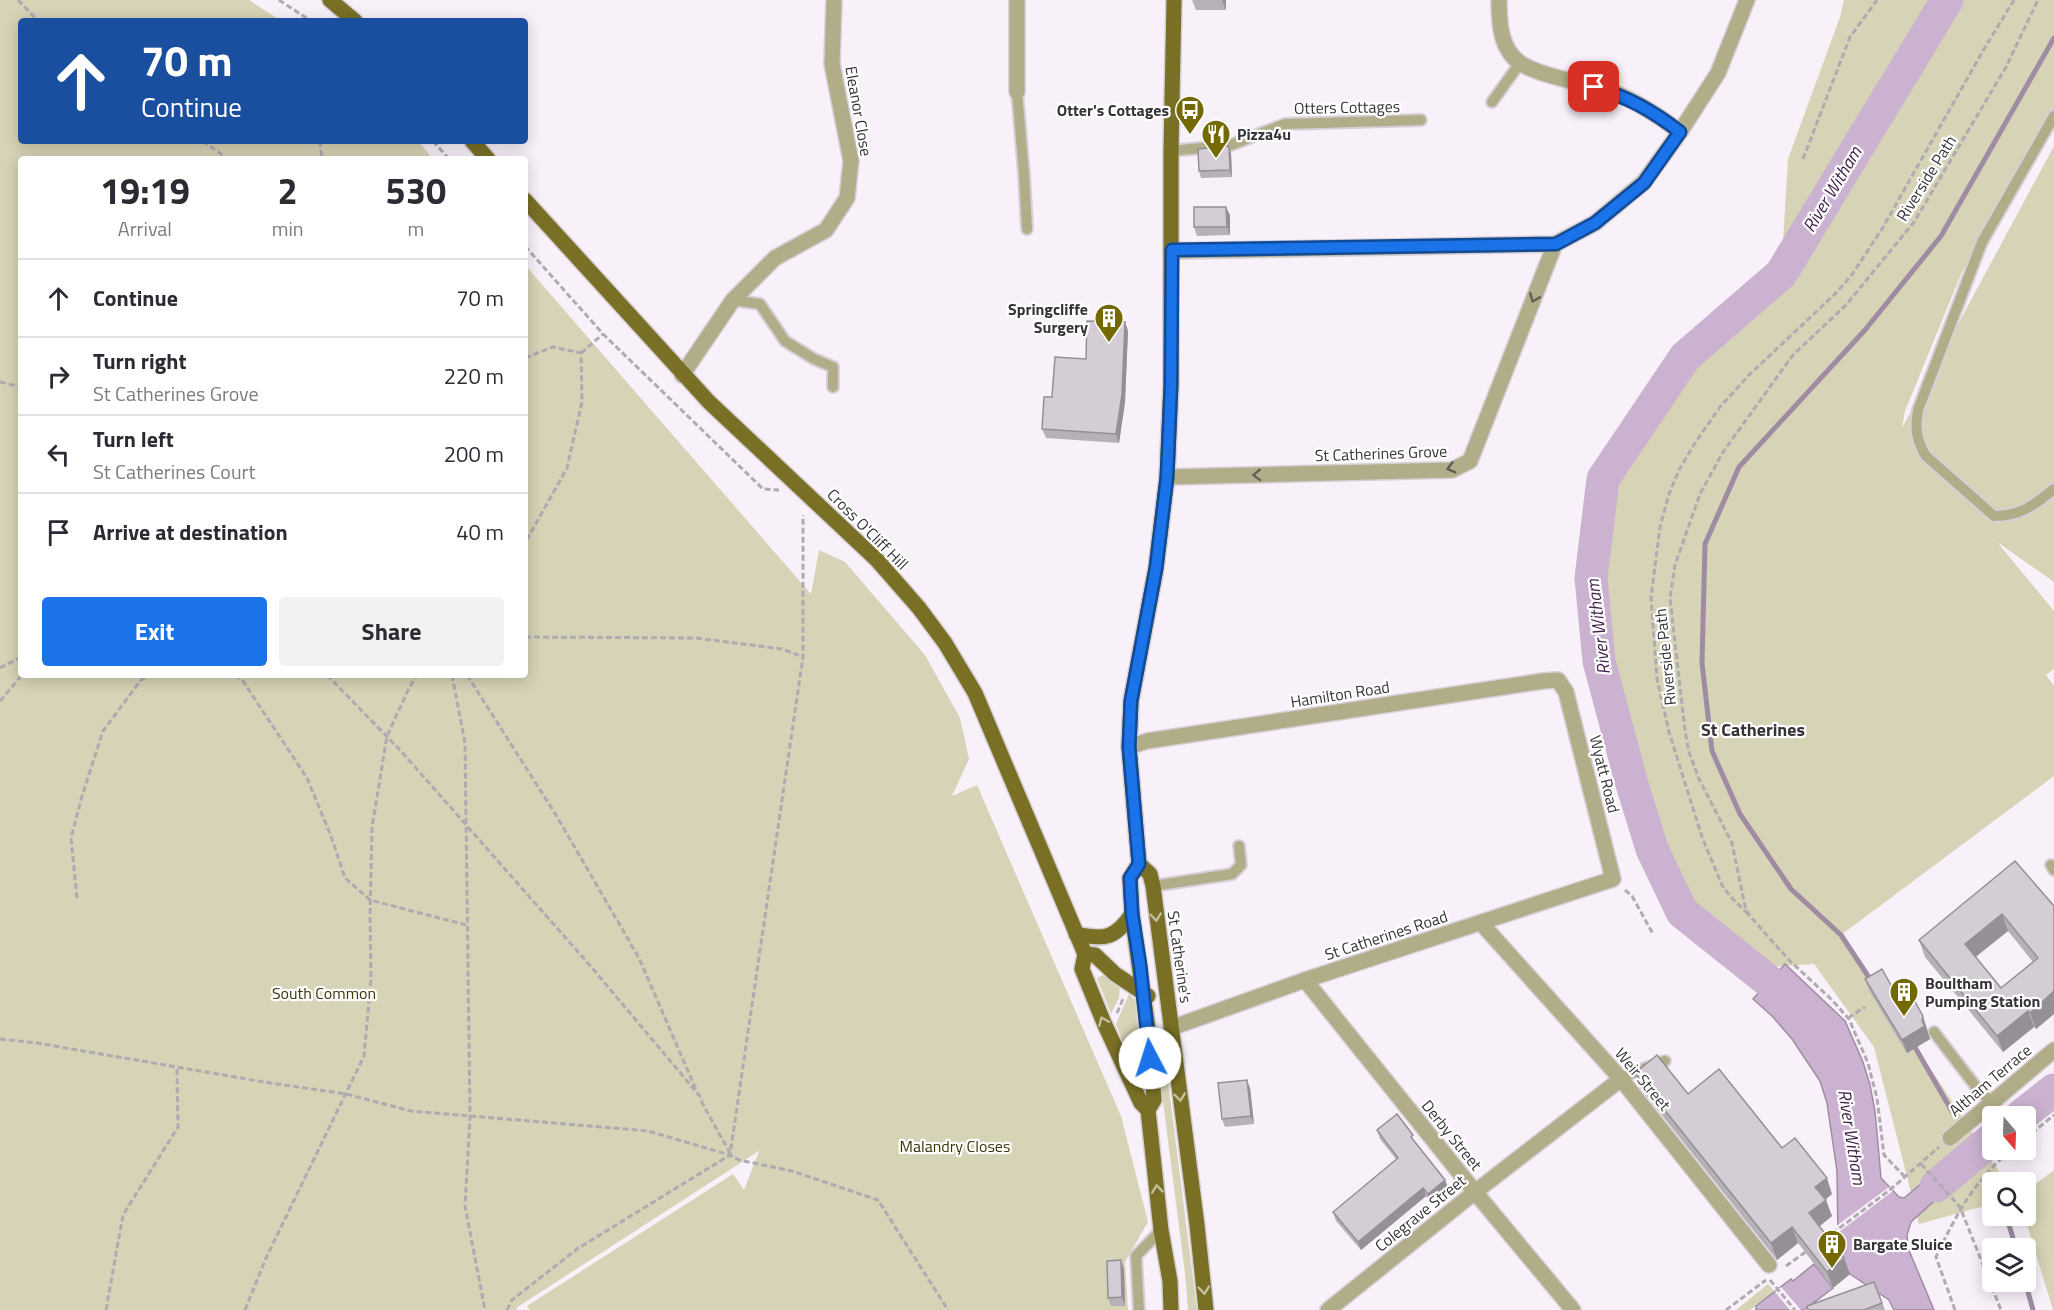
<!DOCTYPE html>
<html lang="en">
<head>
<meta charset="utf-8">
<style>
	:root { --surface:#fff; --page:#f2f2f3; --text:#2b2b33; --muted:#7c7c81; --line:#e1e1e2; --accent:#1a73e8 }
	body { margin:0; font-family:"Titillium Web",sans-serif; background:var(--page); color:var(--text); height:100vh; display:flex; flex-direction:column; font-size:22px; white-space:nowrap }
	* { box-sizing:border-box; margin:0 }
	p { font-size:20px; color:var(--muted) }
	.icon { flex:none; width:33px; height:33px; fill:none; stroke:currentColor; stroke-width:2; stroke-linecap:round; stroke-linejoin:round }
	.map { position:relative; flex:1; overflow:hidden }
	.side { position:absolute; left:18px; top:156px; width:510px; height:522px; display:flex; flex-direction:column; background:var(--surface); border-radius:6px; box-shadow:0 3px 15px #0003 }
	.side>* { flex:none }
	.banner { position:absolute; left:18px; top:18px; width:510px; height:126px; border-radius:6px; box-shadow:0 3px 15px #0003; background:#1a4fa0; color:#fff; overflow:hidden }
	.needle { width:39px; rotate:161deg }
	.tools { position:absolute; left:1982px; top:1106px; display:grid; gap:12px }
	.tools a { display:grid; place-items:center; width:54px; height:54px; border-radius:6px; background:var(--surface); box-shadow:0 3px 15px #0003; font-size:30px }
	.pin { position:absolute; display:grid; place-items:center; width:51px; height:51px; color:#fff; margin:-26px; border-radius:12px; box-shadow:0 3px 9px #0006 }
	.me { position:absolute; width:66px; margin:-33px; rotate:355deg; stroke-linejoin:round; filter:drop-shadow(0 0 4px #0008) }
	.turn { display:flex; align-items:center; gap:21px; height:126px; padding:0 24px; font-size:27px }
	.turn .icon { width:78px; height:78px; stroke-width:2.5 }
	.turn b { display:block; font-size:42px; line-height:51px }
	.eta { display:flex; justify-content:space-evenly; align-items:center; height:102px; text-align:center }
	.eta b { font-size:36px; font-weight:700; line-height:42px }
	.cta { display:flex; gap:12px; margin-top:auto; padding:12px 24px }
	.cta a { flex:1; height:69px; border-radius:6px; background:var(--accent); color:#fff; font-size:24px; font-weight:700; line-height:69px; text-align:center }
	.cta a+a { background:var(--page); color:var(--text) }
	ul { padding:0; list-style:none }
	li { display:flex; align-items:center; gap:18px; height:78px; padding:0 24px; border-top:2px solid var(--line) }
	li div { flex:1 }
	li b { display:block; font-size:22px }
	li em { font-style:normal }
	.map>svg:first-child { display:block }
</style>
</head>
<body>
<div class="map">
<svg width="2054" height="1310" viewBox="0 0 2054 1310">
	<rect width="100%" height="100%" fill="#f9f1fa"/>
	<g fill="#d6d3b6">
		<path d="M0 0H249L281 21H21V141H418L433 159H21V675H525V265L811 594 819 550 845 562 925 655 960 718 969 759 952 796 977 785 1121 1116 1148 1222 1125 1262 1128 1310H530L527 1306 733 1174 744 1190 759 1151 516 1308 517 1310H0Z"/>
		<path d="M1844 0H2054V109L1962 272 1905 411 1902 428 2054 146V582L1997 542 2054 611V669L2046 675 2054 686V776L1841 935 2006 1182H1992V1204L1919 1224 1874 1047 1814 964 1752 968 1682 912 1652 849 1631 781 1599 661 1591 578 1603 479 1685 357 1781 274 1788 159 1840 17Z"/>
		<path d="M1103 975 1120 988 1119 998 1111 1014 1097 978Z"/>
		<path d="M1129 994 1135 1000 1148 1098 1145 1100 1116 1024Z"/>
		<path d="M1154 1031 1163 1042 1197 1310H1188L1185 1273Z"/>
		<path d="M2054 1170V1310H2053L2024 1215 2025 1192Z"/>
		<path d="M1768 1284 1775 1292 1750 1310H1736Z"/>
	</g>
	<g fill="#ccb2d1" stroke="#9f8ca3" stroke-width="1.5">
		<path d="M1785 964 1845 1021 1863 1062 1870 1085 1875 1111 1881 1178 1899 1197 1904 1198 1962 1150 1975 1164 1911 1222 1907 1235 1908 1248 1934 1310H1894L1889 1300 1850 1274 1831 1250 1838 1241 1837 1171 1827 1103 1820 1081 1792 1039 1772 1016 1753 999Z"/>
		<path d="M1814 1264 1833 1288 1804 1310H1756V1306L1791 1279 1793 1281Z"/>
	</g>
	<g fill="#f9f1fa">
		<path d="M1889 1187 1893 1191 1835 1235V1227Z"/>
		<path d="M1781 1287 1801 1310H1790L1775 1292Z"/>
	</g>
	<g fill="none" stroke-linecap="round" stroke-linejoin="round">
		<g stroke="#9f8ca3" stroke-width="5">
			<path d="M1872 982 1841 935 1791 889 1740 814 1712 751 1702 663 1705 544 1739 467 1865 330 1941 236 2054 38"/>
			<path d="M1912 1042 1953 1113"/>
			<path d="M1993 1181 1994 1182"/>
			<path d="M2006 1215 2016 1248"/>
			<path d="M2025 1281 2033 1310"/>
		</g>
		<g stroke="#ccb2d1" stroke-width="33">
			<path d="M1802 1010 1771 983 1682 912 1652 849 1631 781 1599 661 1591 578 1603 479 1685 357 1781 274 1947 0"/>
			<path d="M2021 1116 2054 1090"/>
			<path d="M1936 1186 1992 1139"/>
		</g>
		<g stroke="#d6cfd7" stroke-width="14">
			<g id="lane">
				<path d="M1017 92 1024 174 1027 229"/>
				<path d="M1492 102 1520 63"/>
				<path d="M2054 116 1982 242 1918 410C1915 428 1916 440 1926 456L1994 516C2021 516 2034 505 2054 489"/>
				<path d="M1171 151 1231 145 1285 124 1421 120"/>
				<path d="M733 300 760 304 785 341 814 359 833 367V387"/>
				<path d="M2051 865 2054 870"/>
				<path d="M1153 886 1232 874 1241 865 1239 846"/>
				<path d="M1934 1032 1977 1088 1991 1102"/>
				<path d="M1621 1079 1632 1073 1665 1061"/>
				<path d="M1139 1310 1136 1256 1161 1230"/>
			</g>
		</g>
		<g stroke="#d6cfd7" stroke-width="18">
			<g id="street">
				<path d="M1499 0C1499 22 1500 49 1520 63 1541 77 1588 83 1613 92 1638 102 1659 116 1680 132"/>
				<path d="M1017 92V0"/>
				<path d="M1172 251 1555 244 1595 223 1644 182 1680 132 1718 73 1747 0"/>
				<path d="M682 375 733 300 775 258 826 230 847 198 851 161 832 64 834 0"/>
				<path d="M1167 477 1452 470 1470 461 1555 244"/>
				<path d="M1129 747 1147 741 1543 681 1558 680 1566 692 1613 879 1305 980 1171 1028"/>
				<path d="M1481 923 1621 1079 1769 1265"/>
				<path d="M1305 980 1475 1192 1573 1310"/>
				<path d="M1950 1138 2054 1050"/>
				<path d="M1328 1310 1475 1192 1621 1079"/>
			</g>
		</g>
		<g stroke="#d6cfd7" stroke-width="18">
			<g id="primary">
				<path d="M330 0 355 21"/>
				<path d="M472 141 488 159"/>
				<path d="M525 200 709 402 877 560 919 608 945 643 975 693 1085 954"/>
				<path d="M1139 864 1129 747 1131 701 1156 568 1167 477 1171 385V151L1174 0"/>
				<path d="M1139 864 1150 874 1153 886 1197 1225 1206 1310"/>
				<path d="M1139 864 1130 878 1132 914 1149 1036 1154 1100 1148 1110 1161 1230 1170 1281 1171 1310"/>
				<path d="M1076 934C1104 940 1115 939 1132 914"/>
				<path d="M1085 954 1082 969 1104 1023 1141 1103 1148 1110"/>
				<path d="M1085 954 1095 955 1115 974 1148 996"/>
			</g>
		</g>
		<g stroke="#b0aab1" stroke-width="3" stroke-dasharray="6 3" stroke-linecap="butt">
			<path d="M18 0 38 21"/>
			<path d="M279 0 311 21"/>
			<path d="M203 141 228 159"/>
			<path d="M320 141 322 159"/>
			<path d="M433 141 449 159"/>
			<path d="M1803 159 1850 37 1877 0"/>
			<path d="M525 246 603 334 763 489 779 490"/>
			<path d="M581 353 603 334"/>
			<path d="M525 358 553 347 581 353 582 402 567 468 525 543"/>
			<path d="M0 382 21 387"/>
			<path d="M525 637 696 638 782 649 803 657"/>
			<path d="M0 668 21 657"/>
			<path d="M235 675 243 681 307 778 331 836 345 878 370 900 466 925"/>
			<path d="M327 675 401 751 593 969 703 1100"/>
			<path d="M452 675 465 743 470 1117 465 1206 485 1310"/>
			<path d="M467 675 556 815 639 958 697 1092"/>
			<path d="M0 701 22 675"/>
			<path d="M1625 890 1632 896 1653 934"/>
			<path d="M77 898 71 838 82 796 103 731 141 680 150 675"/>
			<path d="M1748 914 1729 895 1722 885 1702 837 1669 732 1657 679 1651 597 1660 527 1669 494 1679 470 1693 446 1720 407 1748 376 1834 295 1851 276 1882 229 1984 49 2014 0"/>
			<path d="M1117 1013 1123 999"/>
			<path d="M1848 1018 1865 1007"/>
			<path d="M0 1039 37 1043 264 1082 346 1094 411 1111 648 1131 730 1155 739 1160 792 1171 878 1200 948 1310"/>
			<path d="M701 1101 730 1153"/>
			<path d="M2025 1139 2054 1115"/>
			<path d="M1921 1164 1960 1207 2001 1310"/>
			<path d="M1905 1177 1884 1155 1877 1098 1872 1079 1868 1063 1849 1019 1831 999 1789 960 1749 915 1745 906 1732 843 1699 779 1689 752 1685 731 1670 598 1675 565 1700 494 1723 452 1793 355 1846 305 1914 222 2006 67 2038 0"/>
			<path d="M1825 1239 1891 1189 1939 1147"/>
			<path d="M1786 1266 1807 1251"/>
			<path d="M1770 1280 1795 1310"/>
			<path d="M106 1310 123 1215 178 1127 177 1067"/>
			<path d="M245 1310 266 1258 364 1056 371 979 370 915 372 827 387 736 409 688 417 675"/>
			<path d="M507 1310 512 1300 577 1249 730 1155 803 657V515"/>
			<path d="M1726 1310 1766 1280"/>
			<path d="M1955 1310 1936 1257C1957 1213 1974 1181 2012 1149"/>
		</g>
		<use href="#lane" stroke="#b1ad88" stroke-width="10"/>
		<use href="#street" stroke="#b1ad88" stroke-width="15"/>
		<use href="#primary" stroke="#797025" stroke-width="15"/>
	</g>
	<g fill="#b6b0b7" fill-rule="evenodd">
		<path d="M1192 0H1226V10H1196Z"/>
		<path d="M1229 146 1231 153 1232 177 1201 178 1199 171Z"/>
		<path d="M1230 215V235L1197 236 1194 227Z"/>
		<path d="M1125 322 1128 331 1125 402 1119 443 1046 438 1042 429 1052 397 1086 359Z"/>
		<path d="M2015 861 2054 906V1014L2036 1029 2034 1027 2003 1052 1925 957 1919 940ZM2008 931 2033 962 2001 988 1976 957Z"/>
		<path d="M1865 979 1892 987 1927 1029V1031L1930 1039 1907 1053 1870 992Z"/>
		<path d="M1635 1073 1688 1094 1782 1148 1832 1194 1825 1200 1832 1216 1819 1226 1850 1274 1833 1288 1798 1243 1777 1260 1641 1089Z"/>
		<path d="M1250 1088 1254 1124 1225 1127 1222 1119Z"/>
		<path d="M1377 1130 1416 1144 1445 1180 1448 1188 1431 1202 1426 1196 1361 1250 1336 1221 1333 1212 1396 1159 1380 1139Z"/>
		<path d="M1121 1260 1124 1269 1125 1306H1111L1108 1298Z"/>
		<path d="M1874 1282 1885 1310H1808Z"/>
	</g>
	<g fill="#949095">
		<path d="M1222 0H1226V10Z"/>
		<path d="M1229 146 1231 153 1232 177 1230 170Z"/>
		<path d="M1226 207 1230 215V235L1227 227Z"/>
		<path d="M1125 322 1128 331 1125 402 1119 443 1116 434Z"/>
		<path d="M2002 914 2008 931 1971 960 1965 944Z"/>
		<path d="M2054 991V1014L2036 1029 2030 1013Z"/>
		<path d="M2028 1011 2034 1027 2003 1052 1997 1036Z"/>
		<path d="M1923 1016 1930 1039 1907 1053 1902 1040 1922 1021Z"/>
		<path d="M1247 1080 1250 1088 1254 1124 1251 1116Z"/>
		<path d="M1827 1178 1832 1194 1821 1203 1815 1187Z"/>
		<path d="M1445 1180 1448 1188 1431 1202 1428 1194Z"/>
		<path d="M1423 1188 1426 1196 1361 1250 1358 1242Z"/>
		<path d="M1826 1200 1832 1216 1815 1230 1809 1213Z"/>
		<path d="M1792 1227 1798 1243 1777 1260 1771 1243Z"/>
		<path d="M1844 1258 1850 1274 1833 1288 1827 1272Z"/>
		<path d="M1121 1260 1124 1269 1125 1306 1122 1297Z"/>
	</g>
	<g fill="#d4cdd5" stroke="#949095" stroke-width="1.5" fill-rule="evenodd">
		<path d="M1229 146 1230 170 1199 171 1198 149Z"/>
		<path d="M1194 207H1226L1227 227H1194Z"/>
		<path d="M1087 321 1125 322 1122 394 1116 434 1042 429 1044 397H1052L1055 357 1086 359Z"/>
		<path d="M2015 861 2054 906V991L2030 1013 2028 1011 1997 1036 1919 940ZM2002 914 2038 958 2001 988 1965 944Z"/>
		<path d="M1882 969 1892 987 1903 980 1923 1016 1922 1021 1925 1026 1902 1040 1865 979Z"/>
		<path d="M1657 1055 1688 1094 1719 1069 1782 1148 1795 1138 1827 1178 1815 1187 1826 1200 1809 1213 1844 1258 1827 1272 1792 1227 1771 1243 1635 1073Z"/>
		<path d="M1247 1080 1251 1116 1222 1119 1218 1083Z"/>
		<path d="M1397 1114 1413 1135 1411 1137 1445 1180 1428 1194 1423 1188 1358 1242 1333 1212 1398 1158 1377 1130Z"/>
		<path d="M1121 1260 1122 1297 1108 1298 1107 1261Z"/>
		<path d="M1874 1282 1882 1303 1864 1310H1808L1807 1306Z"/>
	</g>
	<defs><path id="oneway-chevron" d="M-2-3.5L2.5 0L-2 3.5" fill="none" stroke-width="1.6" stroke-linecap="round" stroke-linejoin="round" transform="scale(1.5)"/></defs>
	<g stroke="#625e54">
		<use href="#oneway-chevron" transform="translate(1534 298) rotate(112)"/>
		<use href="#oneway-chevron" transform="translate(1451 468) rotate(165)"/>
		<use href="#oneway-chevron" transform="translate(1257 475) rotate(178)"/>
	</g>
	<g stroke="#c3bf9d">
		<use href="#oneway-chevron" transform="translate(1156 917) rotate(84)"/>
		<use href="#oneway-chevron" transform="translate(1103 1021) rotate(-113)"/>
		<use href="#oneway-chevron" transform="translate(1180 1097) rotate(83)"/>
		<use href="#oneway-chevron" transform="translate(1157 1189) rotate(-96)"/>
		<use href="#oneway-chevron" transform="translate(1204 1290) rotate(85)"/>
	</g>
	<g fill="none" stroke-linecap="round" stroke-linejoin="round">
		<g stroke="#114b97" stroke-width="15">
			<path id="route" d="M1150 1058 1140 965 1132 914 1130 878 1139 864 1129 747 1131 701 1156 568 1167 477 1171 385 1172 250 1556 244 1595 223 1644 183 1680 132C1653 111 1628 97 1594 87"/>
		</g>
		<use href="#route" stroke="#1a73e8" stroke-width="10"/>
	</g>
	<defs>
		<g id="bus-pin" transform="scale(1.5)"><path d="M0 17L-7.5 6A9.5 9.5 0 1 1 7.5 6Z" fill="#746900" stroke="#fff"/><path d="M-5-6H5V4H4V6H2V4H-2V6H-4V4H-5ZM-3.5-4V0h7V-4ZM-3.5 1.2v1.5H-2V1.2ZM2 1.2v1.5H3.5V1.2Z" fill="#fff"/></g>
		<g id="restaurant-pin" transform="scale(1.5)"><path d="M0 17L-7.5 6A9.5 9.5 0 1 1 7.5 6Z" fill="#746900" stroke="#fff"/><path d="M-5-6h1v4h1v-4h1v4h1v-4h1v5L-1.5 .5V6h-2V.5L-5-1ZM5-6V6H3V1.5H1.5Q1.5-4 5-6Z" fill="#fff"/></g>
		<g id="building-pin" transform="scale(1.5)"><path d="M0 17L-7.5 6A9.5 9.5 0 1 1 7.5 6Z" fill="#746900" stroke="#fff"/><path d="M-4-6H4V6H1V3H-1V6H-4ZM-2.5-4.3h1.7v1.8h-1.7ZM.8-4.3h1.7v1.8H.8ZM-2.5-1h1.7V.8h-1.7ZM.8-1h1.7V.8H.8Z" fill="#fff"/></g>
	</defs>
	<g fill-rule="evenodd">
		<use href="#bus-pin" x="1190" y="110"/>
		<use href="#restaurant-pin" x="1216" y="134"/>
		<use href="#building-pin" x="1109" y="318"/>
		<use href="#building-pin" x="1904" y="992"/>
		<use href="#building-pin" x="1832" y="1244"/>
	</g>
	<g text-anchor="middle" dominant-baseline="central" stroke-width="4.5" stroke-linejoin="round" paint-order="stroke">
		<g font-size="16" fill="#373438" stroke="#fff">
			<text transform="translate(1347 107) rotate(-1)">Otters Cottages</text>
			<text transform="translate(859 111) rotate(80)">Eleanor Close</text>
			<text transform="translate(1926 178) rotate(-58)">Riverside Path</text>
			<text transform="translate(1381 453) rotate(-2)">St Catherines Grove</text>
			<text transform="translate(868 529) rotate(45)">Cross O'Cliff Hill</text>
			<text transform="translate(1665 657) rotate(-96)">Riverside Path</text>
			<text transform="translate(1340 694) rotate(-9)">Hamilton Road</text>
			<text transform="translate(1605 774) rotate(76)">Wyatt Road</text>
			<text transform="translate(1386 935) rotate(-18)">St Catherines Road</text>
			<text transform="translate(1180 957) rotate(82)">St Catherine's</text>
			<text transform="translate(1643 1079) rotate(50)">Weir Street</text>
			<text transform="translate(1990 1080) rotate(-40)">Altham Terrace</text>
			<text transform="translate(1452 1135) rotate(51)">Derby Street</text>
			<text transform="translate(1420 1213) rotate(-39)">Colegrave Street</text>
		</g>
		<g font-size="16" font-weight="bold" fill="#373438" stroke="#fff" text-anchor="start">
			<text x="1169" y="110" text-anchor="end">Otter's Cottages</text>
			<text x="1237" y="134">Pizza4u</text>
			<text x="1088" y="309" text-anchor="end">Springcliffe<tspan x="1088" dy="18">Surgery</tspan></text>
			<text x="1925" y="983">Boultham<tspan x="1925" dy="18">Pumping Station</tspan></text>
			<text x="1853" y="1244">Bargate Sluice</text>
		</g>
		<g font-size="16" fill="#3b3504" stroke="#fff">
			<text x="324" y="993">South Common</text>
			<text x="955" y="1146">Malandry Closes</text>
		</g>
		<g font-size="18" font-style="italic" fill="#411f48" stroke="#fff">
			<text transform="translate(1832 189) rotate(-59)">River Witham</text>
			<text transform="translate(1598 627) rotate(-97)">River Witham</text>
			<text transform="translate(1852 1137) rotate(81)">River Witham</text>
		</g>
		<g font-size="18" font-weight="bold" fill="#373138" stroke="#fff">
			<text x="1753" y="729">St Catherines</text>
		</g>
	</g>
</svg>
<div class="tools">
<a><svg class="needle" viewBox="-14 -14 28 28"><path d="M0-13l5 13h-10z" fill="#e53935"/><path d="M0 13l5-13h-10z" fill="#7c7c81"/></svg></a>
<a><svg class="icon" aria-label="search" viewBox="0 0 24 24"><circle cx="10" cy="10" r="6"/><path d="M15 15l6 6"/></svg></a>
<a><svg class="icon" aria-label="layers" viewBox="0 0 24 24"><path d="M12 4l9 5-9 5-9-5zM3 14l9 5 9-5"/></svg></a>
</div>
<div class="pin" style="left:1594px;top:87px;background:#d93025"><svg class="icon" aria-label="arrive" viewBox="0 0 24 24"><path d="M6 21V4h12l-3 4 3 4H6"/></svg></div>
<svg class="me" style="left:1150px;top:1058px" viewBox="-20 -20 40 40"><circle r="19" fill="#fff"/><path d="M0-13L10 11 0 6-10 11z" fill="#1a73e8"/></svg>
<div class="banner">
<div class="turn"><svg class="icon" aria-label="ahead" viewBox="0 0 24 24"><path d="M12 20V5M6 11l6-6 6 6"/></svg><div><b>70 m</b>Continue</div></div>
</div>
<section class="side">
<div class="eta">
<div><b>19:19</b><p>Arrival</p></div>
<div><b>2</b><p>min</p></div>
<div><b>530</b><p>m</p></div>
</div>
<ul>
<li><svg class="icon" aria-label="ahead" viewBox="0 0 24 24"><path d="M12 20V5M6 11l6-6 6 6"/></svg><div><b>Continue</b></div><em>70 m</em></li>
<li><svg class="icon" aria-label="right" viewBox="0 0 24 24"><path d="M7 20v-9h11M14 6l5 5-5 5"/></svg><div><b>Turn right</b><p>St Catherines Grove</p></div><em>220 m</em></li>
<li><svg class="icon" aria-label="left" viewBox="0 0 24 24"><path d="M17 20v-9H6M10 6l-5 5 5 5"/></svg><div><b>Turn left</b><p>St Catherines Court</p></div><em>200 m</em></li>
<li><svg class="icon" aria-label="arrive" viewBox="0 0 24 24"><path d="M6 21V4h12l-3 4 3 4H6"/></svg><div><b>Arrive at destination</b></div><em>40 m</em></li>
</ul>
<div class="cta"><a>Exit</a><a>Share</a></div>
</section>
</div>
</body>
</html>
